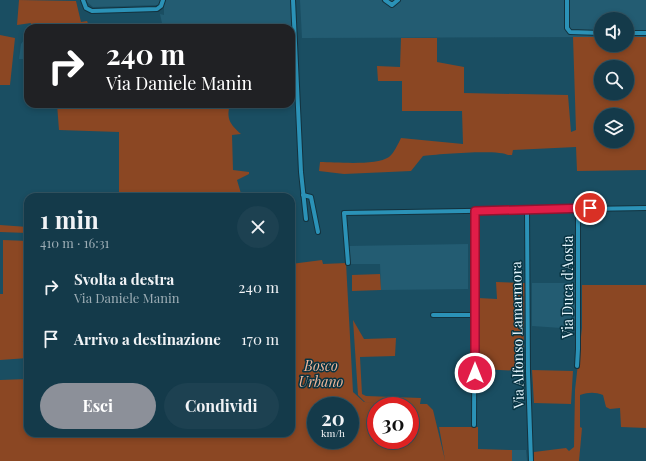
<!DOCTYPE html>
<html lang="it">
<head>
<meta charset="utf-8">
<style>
	:root { --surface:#143a4a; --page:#1d4151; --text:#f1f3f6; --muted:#9dadb5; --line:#335462; --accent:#8c9099 }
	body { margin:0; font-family:"Playfair Display",serif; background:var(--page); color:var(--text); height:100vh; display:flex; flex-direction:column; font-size:15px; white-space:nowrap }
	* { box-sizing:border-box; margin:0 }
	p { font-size:13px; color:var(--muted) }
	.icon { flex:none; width:22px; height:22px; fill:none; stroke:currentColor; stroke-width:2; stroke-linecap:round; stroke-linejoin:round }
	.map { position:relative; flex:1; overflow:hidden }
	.side { position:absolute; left:24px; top:193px; width:271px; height:244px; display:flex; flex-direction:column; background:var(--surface); border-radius:12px; box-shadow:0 2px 6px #0003,0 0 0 1px var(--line) }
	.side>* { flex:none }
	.hud { position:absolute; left:24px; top:24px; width:271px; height:84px; border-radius:12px; box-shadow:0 2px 6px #0003,0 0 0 1px var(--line); background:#202124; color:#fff; overflow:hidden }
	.buttons { position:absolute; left:594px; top:12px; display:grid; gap:8px }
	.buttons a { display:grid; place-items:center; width:40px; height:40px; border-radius:50%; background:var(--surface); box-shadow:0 2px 6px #0003,0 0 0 1px var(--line); font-size:20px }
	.speed { position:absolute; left:307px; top:397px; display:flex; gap:8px; font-size:20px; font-weight:700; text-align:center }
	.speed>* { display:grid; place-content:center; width:52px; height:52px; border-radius:50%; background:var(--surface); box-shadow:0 2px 6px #0003,0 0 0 1px var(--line); line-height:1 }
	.speed small { font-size:10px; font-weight:400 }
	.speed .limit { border:6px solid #d22; background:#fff; color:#111 }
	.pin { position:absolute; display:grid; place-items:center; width:34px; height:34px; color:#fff; margin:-17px; border:2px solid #fff; border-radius:50%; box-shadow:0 1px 4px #0007 }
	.me { position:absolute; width:44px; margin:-22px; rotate:0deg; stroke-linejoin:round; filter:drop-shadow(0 0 3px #0008) }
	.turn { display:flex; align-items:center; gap:14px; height:84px; padding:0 16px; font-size:18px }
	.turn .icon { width:52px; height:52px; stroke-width:2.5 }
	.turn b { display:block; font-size:28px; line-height:34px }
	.round { display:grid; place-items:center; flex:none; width:42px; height:42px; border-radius:21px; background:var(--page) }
	.headline { display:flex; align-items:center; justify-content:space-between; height:68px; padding:0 16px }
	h1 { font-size:24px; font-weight:700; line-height:30px }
	.primary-button { display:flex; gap:8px; margin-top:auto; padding:8px 16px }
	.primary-button a { flex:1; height:46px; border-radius:24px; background:var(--accent); color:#fff; font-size:16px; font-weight:700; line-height:46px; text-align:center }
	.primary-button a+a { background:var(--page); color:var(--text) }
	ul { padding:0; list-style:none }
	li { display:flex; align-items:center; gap:12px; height:52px; padding:0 16px }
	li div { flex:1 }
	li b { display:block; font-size:15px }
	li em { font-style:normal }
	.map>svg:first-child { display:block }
</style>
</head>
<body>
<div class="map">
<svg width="646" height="461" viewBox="0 0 646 461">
	<rect width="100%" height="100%" fill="#1a4e62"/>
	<g fill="#235c72">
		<path d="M87 0H160V2L157 5 93 7 87 2Z"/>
		<path d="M164 0H291L292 31 291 28H163L160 14 164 15Z"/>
		<path d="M300 0H646V37H627V19H601V37L302 38Z"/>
		<path d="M28 39V59H19L21 44 24 40Z"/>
		<path d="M468 244V289L381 290 380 264H349L348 246Z"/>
		<path d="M532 283H576V329L532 326Z"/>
		<path d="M512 450H526L527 461H512Z"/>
	</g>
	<g fill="#8b4723" fill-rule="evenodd">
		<path d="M19 0 76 1 81 22 87 21 90 28H32L31 23 17 25Z"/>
		<path d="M291 31 294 40V86L291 92Z"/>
		<path d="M0 35 15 38 10 85H0Z"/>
		<path d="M573 37H601V45H627V37H646V170L577 171 576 147 513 150 512 155H508C500 149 436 154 423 156L411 171 344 174 319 171 320 162C336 162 376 166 389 157 394 153 398 144 401 138L463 144 462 111H402V81H378L377 66 400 67 401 38H437V62L464 67V93L568 95 571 132 576 130ZM601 67H627V93H601ZM601 115H627V141H601Z"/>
		<path d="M57 104H230C226 119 230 124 241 134L232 135 233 170 249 172V174L237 180 242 197H119V132L59 130Z"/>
		<path d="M0 225 28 227V233L0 232Z"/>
		<path d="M3 240 28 241V341L22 342H28V358L0 360V294H3Z"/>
		<path d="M322 260 323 264 346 263 353 392 364 402 381 403 365 402 358 395 353 320 364 339 396 338 395 356 360 357 362 394 366 396 421 398 420 404H427L433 410 445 460 439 427H478V449L512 450V461H0V380L28 379V433H291V264ZM316 406H350V440H316ZM376 406H410V440H376Z"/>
		<path d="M380 274 381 290 352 291V275Z"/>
		<path d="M496 282 525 283 523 371 479 369 478 298 497 299Z"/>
		<path d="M582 285H646V428L621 427 620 408 610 409 606 407 603 395C595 392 589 392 580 395V427L582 428 579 461H534V452L566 448 569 451 574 447 575 390 582 328Z"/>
		<path d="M532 370 573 371 571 404 534 403Z"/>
	</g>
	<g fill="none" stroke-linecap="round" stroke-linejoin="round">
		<g stroke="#13323e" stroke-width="6">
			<g id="street">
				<path d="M83 0 86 8 92 11 157 9 161 6 163 0"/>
				<path d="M293 0 301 172 306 219"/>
				<path d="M385 0 392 5 398 0"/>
				<path d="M567 0V28L570 32 601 33"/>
				<path d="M627 33H646"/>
				<path d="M303 195 311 197 318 232"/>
				<path d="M527 210 528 372 531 461"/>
				<path d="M348 263 344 213 646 208"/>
				<path d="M433 315H475"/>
				<path d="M577 366 578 349V209"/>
				<path d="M474 425 475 211"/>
			</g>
		</g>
		<use href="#street" stroke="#2b92b7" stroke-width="4"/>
	</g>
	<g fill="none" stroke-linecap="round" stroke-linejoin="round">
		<g stroke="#92132f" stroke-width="10">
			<path id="route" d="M475 373V211L590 208"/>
		</g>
		<use href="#route" stroke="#e11d48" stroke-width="7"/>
	</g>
	<g text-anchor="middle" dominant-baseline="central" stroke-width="3" stroke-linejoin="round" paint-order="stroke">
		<g font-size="14" fill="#e6f7ff" stroke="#073342">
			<text transform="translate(567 287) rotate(-90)">Via Duca d'Aosta</text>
			<text transform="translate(517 335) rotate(-91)">Via Alfonso Lamarmora</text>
		</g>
		<g font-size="14" font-style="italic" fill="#f1b699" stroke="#073342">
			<text x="321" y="365">Bosco<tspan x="321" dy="16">Urbano</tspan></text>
		</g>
	</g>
</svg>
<div class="buttons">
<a><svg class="icon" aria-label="sound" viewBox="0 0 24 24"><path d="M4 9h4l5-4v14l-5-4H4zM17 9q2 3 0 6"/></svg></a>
<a><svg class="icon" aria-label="search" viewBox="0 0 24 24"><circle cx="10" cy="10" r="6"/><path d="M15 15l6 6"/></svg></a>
<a><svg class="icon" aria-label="layers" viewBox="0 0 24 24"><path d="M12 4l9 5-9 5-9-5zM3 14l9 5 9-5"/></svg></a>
</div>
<div class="speed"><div>20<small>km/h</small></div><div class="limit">30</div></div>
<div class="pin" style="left:590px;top:208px;background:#d93025"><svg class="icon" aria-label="arrive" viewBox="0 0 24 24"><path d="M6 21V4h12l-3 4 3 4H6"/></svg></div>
<svg class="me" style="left:475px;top:373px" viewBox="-20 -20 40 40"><circle r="17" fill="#e11d48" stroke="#fff" stroke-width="3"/><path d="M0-11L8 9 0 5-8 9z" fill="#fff"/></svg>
<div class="hud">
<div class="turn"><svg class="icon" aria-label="right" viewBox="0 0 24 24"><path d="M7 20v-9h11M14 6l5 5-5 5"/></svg><div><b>240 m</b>Via Daniele Manin</div></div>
</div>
<section class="side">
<div class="headline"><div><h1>1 min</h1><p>410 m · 16:31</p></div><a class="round"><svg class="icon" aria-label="close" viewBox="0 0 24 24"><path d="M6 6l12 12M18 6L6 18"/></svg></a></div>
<ul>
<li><svg class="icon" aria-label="right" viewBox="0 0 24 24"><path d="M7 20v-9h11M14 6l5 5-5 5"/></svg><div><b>Svolta a destra</b><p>Via Daniele Manin</p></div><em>240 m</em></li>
<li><svg class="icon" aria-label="arrive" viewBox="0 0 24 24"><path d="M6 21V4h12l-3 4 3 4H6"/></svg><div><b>Arrivo a destinazione</b></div><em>170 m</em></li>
</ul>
<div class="primary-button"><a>Esci</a><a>Condividi</a></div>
</section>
</div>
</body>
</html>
